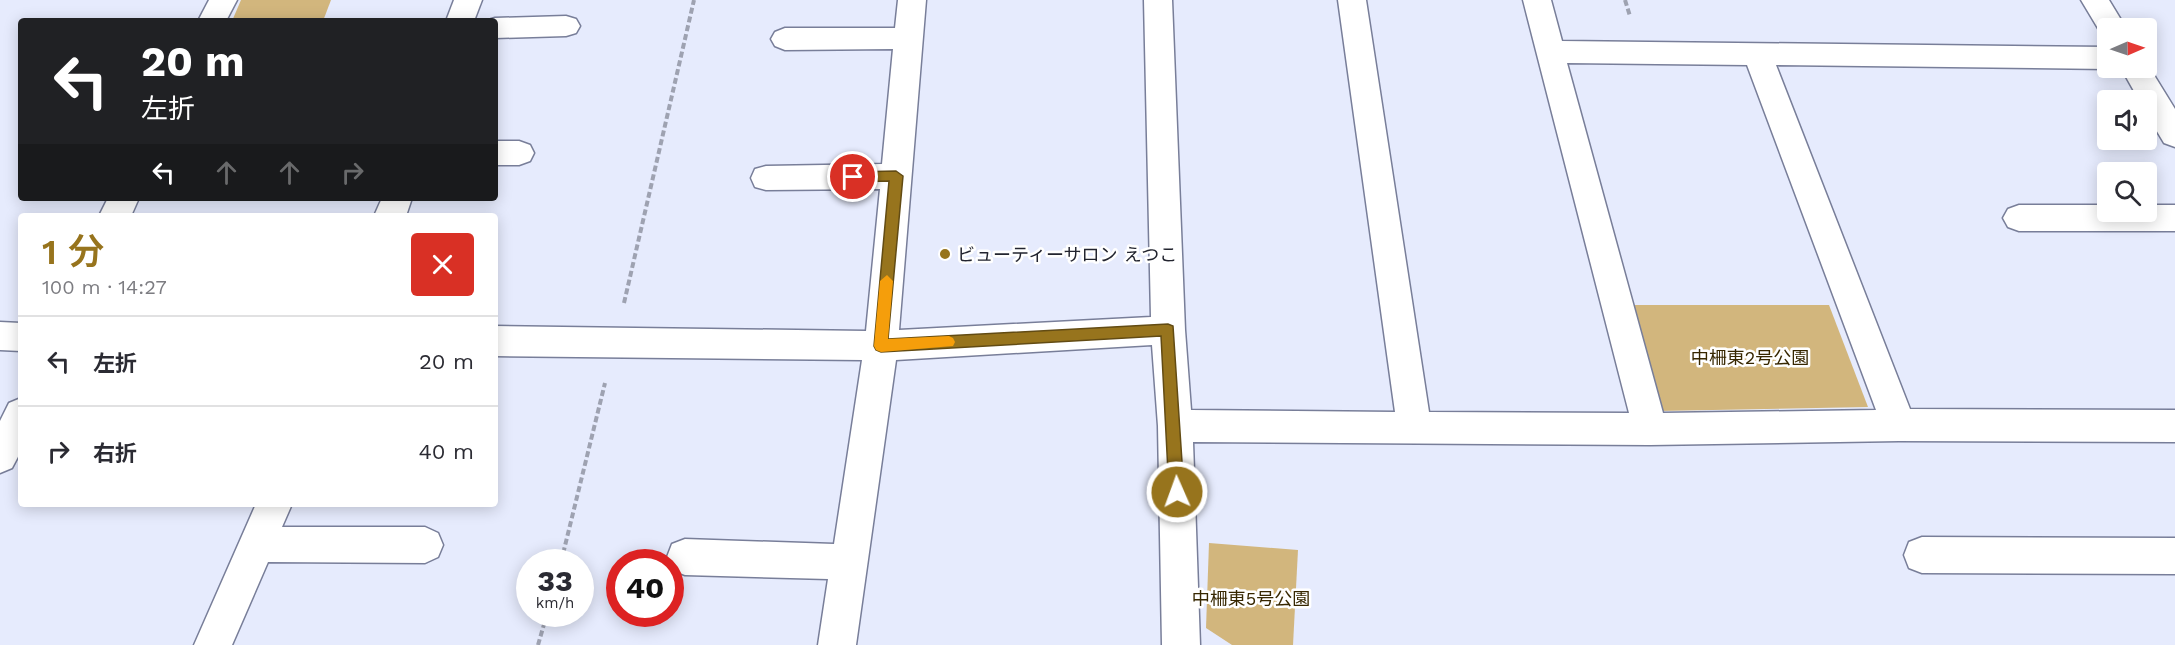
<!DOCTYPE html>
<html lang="ja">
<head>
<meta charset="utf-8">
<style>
	:root { --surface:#fff; --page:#f2f2f3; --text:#2b2b33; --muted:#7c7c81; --line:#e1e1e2; --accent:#97741d }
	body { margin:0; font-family:"Work Sans","Noto Sans JP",sans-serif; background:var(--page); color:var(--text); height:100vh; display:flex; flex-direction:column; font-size:22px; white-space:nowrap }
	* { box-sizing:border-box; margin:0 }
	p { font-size:20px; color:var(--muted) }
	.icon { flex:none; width:33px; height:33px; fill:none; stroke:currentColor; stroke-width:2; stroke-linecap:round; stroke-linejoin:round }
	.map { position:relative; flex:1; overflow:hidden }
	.sheet { position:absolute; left:18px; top:213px; width:480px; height:294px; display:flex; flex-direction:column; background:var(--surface); border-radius:6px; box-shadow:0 3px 15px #0003 }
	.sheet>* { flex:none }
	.guide { position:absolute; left:18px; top:18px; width:480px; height:183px; border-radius:6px; box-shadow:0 3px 15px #0003; background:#202124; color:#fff; overflow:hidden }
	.needle { width:39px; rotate:88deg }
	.buttons { position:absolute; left:2097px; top:18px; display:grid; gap:12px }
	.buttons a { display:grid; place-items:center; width:60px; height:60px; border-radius:6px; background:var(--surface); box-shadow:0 3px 15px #0003; font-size:30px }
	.speed { position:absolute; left:516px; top:549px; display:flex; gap:12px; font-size:30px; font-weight:700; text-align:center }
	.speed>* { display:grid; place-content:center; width:78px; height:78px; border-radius:50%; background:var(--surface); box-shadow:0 3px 15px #0003; line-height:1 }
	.speed small { font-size:15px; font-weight:400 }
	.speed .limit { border:9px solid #d22; background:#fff; color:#111 }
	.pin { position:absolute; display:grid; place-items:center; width:51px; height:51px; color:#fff; margin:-26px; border:3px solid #fff; border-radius:50%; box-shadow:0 2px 6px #0007 }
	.me { position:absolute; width:66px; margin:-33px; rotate:358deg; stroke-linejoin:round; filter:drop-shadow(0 0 4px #0008) }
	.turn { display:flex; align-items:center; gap:21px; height:126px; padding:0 24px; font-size:27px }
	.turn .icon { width:78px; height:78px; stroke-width:2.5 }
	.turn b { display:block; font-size:42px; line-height:51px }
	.lanes { display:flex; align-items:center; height:57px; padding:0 24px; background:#0003; justify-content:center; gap:30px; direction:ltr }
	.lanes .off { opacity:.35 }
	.round { display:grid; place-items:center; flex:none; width:63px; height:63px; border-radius:6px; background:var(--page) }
	.headline { display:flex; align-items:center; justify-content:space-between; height:102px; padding:0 24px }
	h1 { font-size:36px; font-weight:600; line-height:45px; color:var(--accent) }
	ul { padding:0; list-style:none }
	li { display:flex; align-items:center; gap:18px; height:90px; padding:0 24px; border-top:2px solid var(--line) }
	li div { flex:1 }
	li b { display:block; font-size:22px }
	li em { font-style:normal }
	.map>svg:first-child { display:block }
</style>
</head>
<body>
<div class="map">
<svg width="2175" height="645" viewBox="0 0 2175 645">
	<rect width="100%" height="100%" fill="#e6ebfd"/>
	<g fill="#d2b67d">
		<path d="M241 0H331L323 21H232Z"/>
		<path d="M1630 305H1829L1868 407 1659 411Z"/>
		<path d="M1209 543 1298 550 1293 645H1232L1206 628Z"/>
	</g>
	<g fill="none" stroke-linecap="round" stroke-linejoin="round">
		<g stroke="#787e99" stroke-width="3">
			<g id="minor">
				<path d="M209 0H237L226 21H198Z"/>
				<path d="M454 0H482L474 21H446Z"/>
				<path d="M898 0H926L899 330 1151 317 1144 0H1172L1185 330 1191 410 1395 412 1338 0H1366L1429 412 1629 413 1523 0H1551L1562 41 2108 47V68H2112L2108 69 1776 65 1910 409 2175 410V442L1899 441 1650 445 1193 442 1200 645H1162L1158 426 1152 345 896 360 856 645H818L828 579 685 575 672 570 667 557 672 544 685 539 834 544 862 360 495 356V326L866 331 880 189 766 190 755 187 751 178 755 169 766 166 882 164 893 49 785 50 775 46 771 39 775 32 785 28H895ZM1567 63 1747 65 1876 410 1663 413Z"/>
				<path d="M2081 0H2109L2126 28H2108V37L2102 35Z"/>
				<path d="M566 16 576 19 580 26 576 33 566 36 495 38V21H485L495 18Z"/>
				<path d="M2146 62 2175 109V147L2164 143 2146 113V100H2139L2121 68H2146Z"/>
				<path d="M495 141H519L530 145 534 153 530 161 519 165H495Z"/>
				<path d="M108 198H139L131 216H99Z"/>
				<path d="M382 198H412L406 216H374Z"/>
				<path d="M2019 205H2108V212H2146V205H2175V231H2019L2008 227 2003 218 2008 209Z"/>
				<path d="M0 322 21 323V351L0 350Z"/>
				<path d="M21 398V451L12 468 0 473V421L9 403Z"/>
				<path d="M256 504H292L282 527H425L438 533 443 545 438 557 425 563 268 562 232 645H194Z"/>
				<path d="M1922 537 2175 538V574L1922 573 1909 568 1904 555 1909 542Z"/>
			</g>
		</g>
		<g stroke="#9ea2b1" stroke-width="4" stroke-dasharray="6 3" stroke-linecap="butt">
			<path d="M1625 0 1630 16"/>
			<path d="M624 303 694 0"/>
			<path d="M561 562 605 383"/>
			<path d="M538 645 547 614"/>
		</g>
		<use href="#minor" fill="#fff" fill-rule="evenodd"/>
	</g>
	<path fill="#97741d" stroke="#624b13" stroke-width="1.5" d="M896 171 903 176 888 339 1168 324 1173 326 1184 492 1182 496 1177 498 1171 496 1169 492 1161 336 881 352 876 350 874 346 889 181 853 182 846 177 853 172Z"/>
	<path fill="#f59e0b" d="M887 275 893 281 888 339 949 336 953 338 955 342 953 346 881 352 876 350 874 346 880 281Z"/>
	<circle fill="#97741d" stroke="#fff" stroke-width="2" cx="945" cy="254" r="6"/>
	<g text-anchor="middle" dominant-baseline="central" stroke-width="5" stroke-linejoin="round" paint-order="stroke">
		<g font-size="18" fill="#22242f" stroke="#fff" text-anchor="start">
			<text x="957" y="254">ビューティーサロン えつこ</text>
		</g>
		<g font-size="18" fill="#372700" stroke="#fff">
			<text x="1750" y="357">中柵東2号公園</text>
			<text x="1251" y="598">中柵東5号公園</text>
		</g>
	</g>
</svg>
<div class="buttons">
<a><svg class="needle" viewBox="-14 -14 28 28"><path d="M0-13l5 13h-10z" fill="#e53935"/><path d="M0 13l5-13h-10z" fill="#7c7c81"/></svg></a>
<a><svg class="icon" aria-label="sound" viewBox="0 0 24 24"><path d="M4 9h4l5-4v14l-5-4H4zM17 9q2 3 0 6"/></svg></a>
<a><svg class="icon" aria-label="search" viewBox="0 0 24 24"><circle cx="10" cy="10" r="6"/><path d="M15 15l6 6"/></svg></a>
</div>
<div class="speed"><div>33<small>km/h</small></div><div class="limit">40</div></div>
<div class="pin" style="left:853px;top:177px;background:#d93025"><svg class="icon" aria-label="arrive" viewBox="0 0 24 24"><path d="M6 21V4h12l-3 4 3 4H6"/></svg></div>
<svg class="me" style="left:1177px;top:492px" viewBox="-20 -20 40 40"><circle r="17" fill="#97741d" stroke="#fff" stroke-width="3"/><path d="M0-11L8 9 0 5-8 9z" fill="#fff"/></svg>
<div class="guide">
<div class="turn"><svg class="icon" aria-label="left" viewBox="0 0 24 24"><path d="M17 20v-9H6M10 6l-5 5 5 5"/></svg><div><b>20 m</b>左折</div></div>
<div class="lanes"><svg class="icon" aria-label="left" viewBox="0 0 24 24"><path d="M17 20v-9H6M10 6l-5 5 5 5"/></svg><svg class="icon off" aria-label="ahead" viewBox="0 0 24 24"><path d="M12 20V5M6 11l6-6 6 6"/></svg><svg class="icon off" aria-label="ahead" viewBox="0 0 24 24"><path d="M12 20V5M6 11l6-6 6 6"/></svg><svg class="icon off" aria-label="right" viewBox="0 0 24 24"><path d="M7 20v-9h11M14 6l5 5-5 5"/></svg></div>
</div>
<section class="sheet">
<div class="headline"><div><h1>1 分</h1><p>100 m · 14:27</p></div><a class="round" style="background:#d93025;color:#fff"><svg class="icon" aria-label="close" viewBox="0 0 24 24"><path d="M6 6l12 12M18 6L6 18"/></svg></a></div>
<ul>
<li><svg class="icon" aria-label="left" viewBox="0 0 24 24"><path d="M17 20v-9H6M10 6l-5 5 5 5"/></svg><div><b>左折</b></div><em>20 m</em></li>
<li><svg class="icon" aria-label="right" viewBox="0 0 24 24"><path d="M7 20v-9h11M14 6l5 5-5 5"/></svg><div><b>右折</b></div><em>40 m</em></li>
</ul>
</section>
</div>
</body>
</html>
